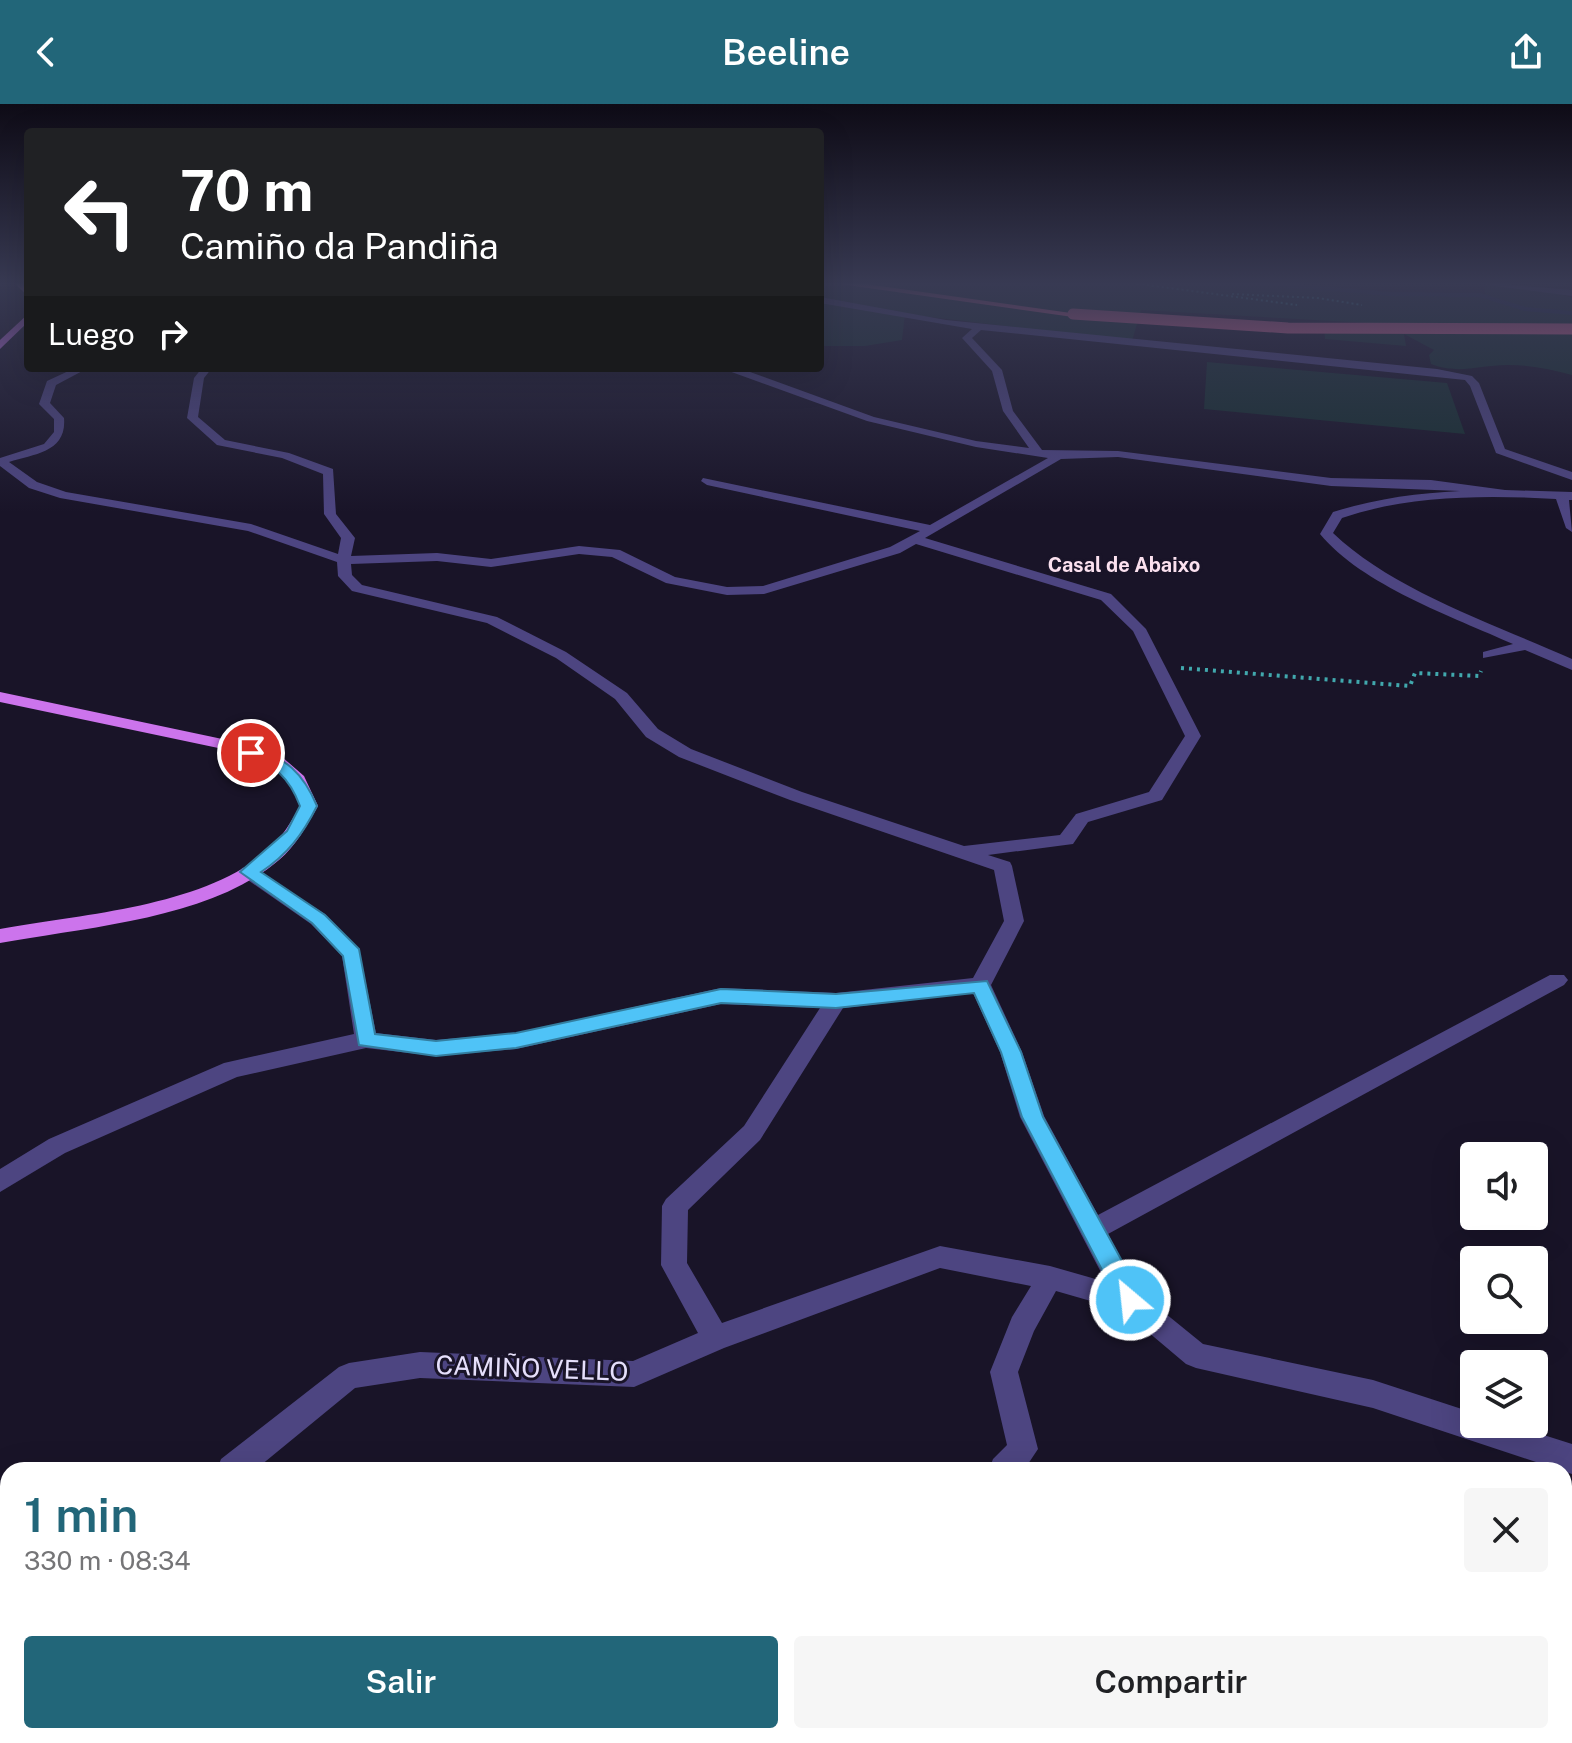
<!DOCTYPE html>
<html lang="es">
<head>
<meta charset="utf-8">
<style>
	:root { --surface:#fff; --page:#f6f6f6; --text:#202124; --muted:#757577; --accent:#226679 }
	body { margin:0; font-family:"Public Sans",sans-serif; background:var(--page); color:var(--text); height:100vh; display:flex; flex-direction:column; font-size:30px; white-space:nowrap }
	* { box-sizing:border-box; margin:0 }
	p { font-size:26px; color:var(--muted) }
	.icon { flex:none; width:44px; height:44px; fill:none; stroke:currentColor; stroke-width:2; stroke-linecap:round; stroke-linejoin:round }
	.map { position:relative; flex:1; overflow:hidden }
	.drawer { position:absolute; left:0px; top:1358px; width:1572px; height:282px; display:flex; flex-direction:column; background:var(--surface); border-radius:24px 24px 0 0; box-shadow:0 8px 32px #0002 }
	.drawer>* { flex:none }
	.guide { position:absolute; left:24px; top:24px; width:800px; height:244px; border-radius:8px; box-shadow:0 8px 32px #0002; background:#202124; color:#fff; overflow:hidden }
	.controls { position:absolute; left:1460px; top:1038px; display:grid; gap:16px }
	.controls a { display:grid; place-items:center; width:88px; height:88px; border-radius:8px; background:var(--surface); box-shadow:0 8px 32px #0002; font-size:40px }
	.pin { position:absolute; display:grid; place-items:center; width:68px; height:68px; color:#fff; margin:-34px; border:4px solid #fff; border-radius:50%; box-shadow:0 2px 8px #0007 }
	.me { position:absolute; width:88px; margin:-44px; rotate:332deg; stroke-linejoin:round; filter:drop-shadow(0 0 6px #0008) }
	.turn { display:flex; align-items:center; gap:28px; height:168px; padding:0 24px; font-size:36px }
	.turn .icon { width:104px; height:104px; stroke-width:2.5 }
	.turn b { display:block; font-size:56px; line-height:68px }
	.then { display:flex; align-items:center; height:76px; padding:0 24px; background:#0003; gap:16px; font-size:30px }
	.round { display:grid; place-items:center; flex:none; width:84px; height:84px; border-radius:8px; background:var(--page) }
	.head { display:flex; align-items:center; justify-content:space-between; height:136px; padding:0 24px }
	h1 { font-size:48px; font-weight:600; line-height:60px; color:var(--accent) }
	.button { display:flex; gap:16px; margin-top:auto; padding:16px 24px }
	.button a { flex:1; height:92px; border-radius:8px; background:var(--accent); color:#fff; font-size:32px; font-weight:600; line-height:92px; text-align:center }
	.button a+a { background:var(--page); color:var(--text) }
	header { display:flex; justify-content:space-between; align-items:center; height:104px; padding:0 24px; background:var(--accent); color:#fff; font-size:36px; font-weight:600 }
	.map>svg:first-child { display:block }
</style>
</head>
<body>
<header><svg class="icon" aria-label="back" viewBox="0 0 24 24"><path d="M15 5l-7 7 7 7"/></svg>Beeline<svg class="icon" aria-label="share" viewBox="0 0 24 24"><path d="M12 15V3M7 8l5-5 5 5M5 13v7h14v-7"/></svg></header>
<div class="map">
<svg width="1572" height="1639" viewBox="0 0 1572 1639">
	<rect width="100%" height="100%" fill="#191428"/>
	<g fill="#182f31">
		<path d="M820 179H1252L1384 191 1485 192V179L1558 189 1572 194V271C1551 265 1530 261 1508 261 1479 261 1459 271 1431 260L1429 251 1434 246 1404 230 1406 242 1325 235 1324 222 1385 220 1141 206 1132 237 905 210 902 236 865 242H820Z"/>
		<path d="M1207 258 1447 279 1465 330 1204 305Z"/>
	</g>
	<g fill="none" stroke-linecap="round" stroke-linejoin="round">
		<path stroke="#18274c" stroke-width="4" d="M1260 179 1390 190 1480 191 1525 205 1572 209"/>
		<g stroke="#41a8ad" stroke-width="2" stroke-dasharray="2 3" stroke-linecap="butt">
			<path d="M1132 179 1297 201"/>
			<path d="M1232 190 1318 194 1362 201"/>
		</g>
		<path stroke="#41a8ad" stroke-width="4" stroke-dasharray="3 5" stroke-linecap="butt" d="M1181 564 1410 582 1415 569 1479 572 1481 567"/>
		<g fill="#4d4581" fill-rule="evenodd">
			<path d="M1490 179 1572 186V192L1494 182Z"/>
			<path d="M820 193 946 216 1437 265 1472 272 1479 279 1505 345 1572 368V376L1496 349 1470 282 1465 276 981 226 972 234 1002 266 1013 307 1042 346 1118 347 1331 374 1431 376 1505 386 1572 388V396H1569L1572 428 1566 424 1556 395C1486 391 1409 391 1342 414L1333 429C1392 486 1498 522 1572 555V566L1525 546 1483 554V548L1513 540C1453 513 1362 481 1320 430L1333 408C1374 395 1417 389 1460 387L1331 382 1118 353 1061 355 925 434 1111 490 1146 525 1201 632 1162 696 1088 718 1073 740 988 751 1010 758 1012 762 1024 817 991 881 1022 948 1044 1012 1098 1111 1550 871H1564L1568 876 1564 881 1108 1130 1139 1188 1203 1240 1373 1276 1474 1309V1320H1509L1572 1340V1370L1373 1304 1196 1264 1186 1260 1122 1206 1056 1187 1034 1227 1018 1268 1038 1345 1024 1366H989L993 1355 1007 1341 990 1268 1012 1213 1031 1182 940 1164 724 1244 634 1283 420 1274 355 1284 255 1366H217L221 1355 339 1263 349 1259 420 1248 633 1257 698 1229 661 1161 662 1102 666 1095 744 1022 820 904 721 900 516 945 436 952 366 944 237 973 65 1049 0 1088V1065L49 1035 224 959 354 930 342 852 311 820 242 772 239 768 242 764 249 762 325 810 359 845 376 929 436 936 516 929 721 884 836 889 973 874 1004 817 994 766 790 696 679 653 646 633 615 595 556 554 487 519 352 487 338 472 337 458 248 427 60 394 29 384 0 362V354L44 340 54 328V315L39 300 47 277 75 264H88L56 281 50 299 64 314C67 348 35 350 9 358L37 378 66 388 251 420 338 450 341 434 324 410 323 370 282 354 217 341 187 314 194 274 202 264H212L204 274 198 313 225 336 289 349 333 365 336 410 355 434 351 452 437 449 491 455 579 442 620 446 675 473 727 483 763 482 890 443 920 427 707 381 701 377 703 374 930 421 1048 354 976 343 867 317 726 266 725 264H739L874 313 976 337 1029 344 1003 307 992 267 962 234 972 225 820 199ZM916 440 1101 496 1133 527 1185 632 1149 688 1076 710 1060 731 964 742 802 688 691 645 658 625 627 589 566 548 497 513 362 481 352 471 351 460 437 457 491 463 579 450 612 453 666 479 727 491 764 490 900 449ZM973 889 1000 948 1020 1013 1106 1178 1050 1162 940 1142 722 1219 687 1159 688 1106 760 1036 843 904Z"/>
			<rect x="0" y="1388" width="8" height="30"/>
			<path d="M297 1632H334L337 1639H300Z"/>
			<path d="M1033 1632H1075L1078 1639H1036Z"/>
		</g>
		<g fill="#cc74ec" fill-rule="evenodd">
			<path d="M14 179H22L28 184V192Z"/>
			<path d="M28 210V218L0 245V236Z"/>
			<path d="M0 588 227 636 281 652 304 672 318 702C307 721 296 742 279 756 210 815 86 823 0 839V825C81 810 204 803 268 746 282 734 291 718 300 702L290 678 269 660 223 645 0 598Z"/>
		</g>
		<path fill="#eb6a9b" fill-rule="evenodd" d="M833 179H859L1078 210 1073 213Z"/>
		<path stroke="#eb6a9b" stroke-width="11" d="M1073 210 1288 224 1572 225"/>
	</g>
	<linearGradient id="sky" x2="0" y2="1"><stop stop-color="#0e0b16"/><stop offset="0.44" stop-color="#383a53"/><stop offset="1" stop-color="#383a53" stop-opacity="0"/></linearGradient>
	<rect width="1572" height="408" fill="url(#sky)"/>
	<path fill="#4fc3f7" stroke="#337fa1" stroke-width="2" d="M251 644C286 653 303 669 317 702 303 730 287 751 261 768L325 811 359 845 375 930 436 937 516 929 721 885 836 890 987 877 1021 948 1043 1013 1139 1188 1143 1196 1139 1204 1130 1207 1122 1204 1022 1013 1001 948 974 889 836 904 721 899 516 944 436 952 359 941 343 852 312 819 240 768 287 727 300 702C289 673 275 661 246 652V645Z"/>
	<g text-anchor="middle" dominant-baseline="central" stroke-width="6" stroke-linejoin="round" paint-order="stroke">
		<g font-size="20" font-weight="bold" fill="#fbe1ef" stroke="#191428">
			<text x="1124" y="461">Casal de Abaixo</text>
		</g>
		<g font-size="26" fill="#e5dffb" stroke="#191428">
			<text transform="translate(532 1264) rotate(2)">CAMIÑO VELLO</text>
		</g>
	</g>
</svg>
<div class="controls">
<a><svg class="icon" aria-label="sound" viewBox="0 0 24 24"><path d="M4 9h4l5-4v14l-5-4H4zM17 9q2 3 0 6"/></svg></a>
<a><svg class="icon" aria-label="search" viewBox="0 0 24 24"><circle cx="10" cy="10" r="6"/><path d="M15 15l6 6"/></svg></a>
<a><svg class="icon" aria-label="layers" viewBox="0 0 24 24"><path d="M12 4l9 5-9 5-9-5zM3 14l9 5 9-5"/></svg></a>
</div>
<div class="pin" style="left:251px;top:649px;background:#d93025"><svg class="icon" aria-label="arrive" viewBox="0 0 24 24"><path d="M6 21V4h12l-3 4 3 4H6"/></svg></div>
<svg class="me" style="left:1130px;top:1196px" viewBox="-20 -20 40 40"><circle r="17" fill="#4fc3f7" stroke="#fff" stroke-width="3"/><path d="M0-11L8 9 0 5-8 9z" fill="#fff"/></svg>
<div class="guide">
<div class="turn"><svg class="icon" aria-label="left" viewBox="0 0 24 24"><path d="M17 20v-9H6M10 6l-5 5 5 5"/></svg><div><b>70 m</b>Camiño da Pandiña</div></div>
<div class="then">Luego<svg class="icon" aria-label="right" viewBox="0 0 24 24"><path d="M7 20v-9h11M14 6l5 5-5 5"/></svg></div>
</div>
<section class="drawer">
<div class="head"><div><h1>1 min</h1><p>330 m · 08:34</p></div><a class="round"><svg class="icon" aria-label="close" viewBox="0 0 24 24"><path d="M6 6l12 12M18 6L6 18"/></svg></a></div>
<div class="button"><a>Salir</a><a>Compartir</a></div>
</section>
</div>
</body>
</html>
